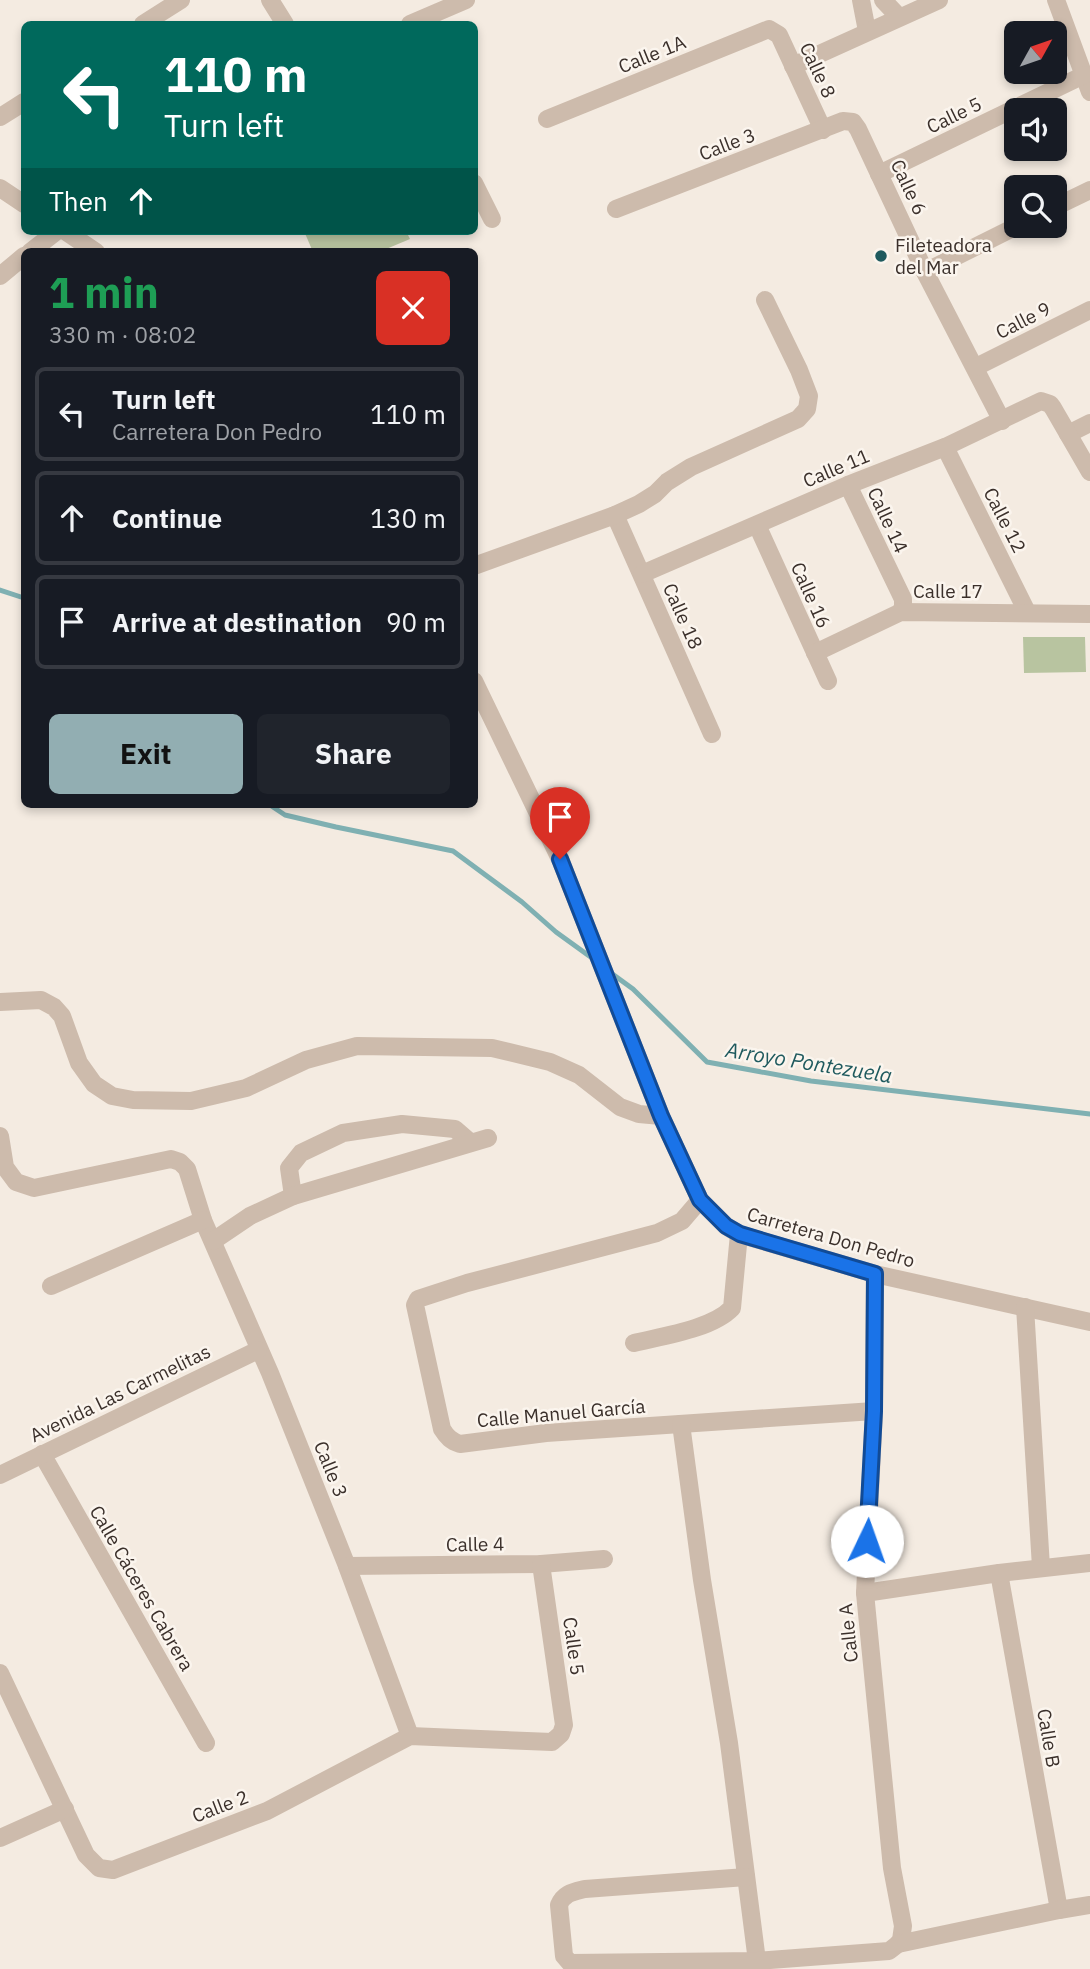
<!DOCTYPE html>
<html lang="en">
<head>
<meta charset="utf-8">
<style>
	:root { --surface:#171b24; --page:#20242c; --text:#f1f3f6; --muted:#9ea1a6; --line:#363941; --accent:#92aeb2 }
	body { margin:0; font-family:"IBM Plex Sans",sans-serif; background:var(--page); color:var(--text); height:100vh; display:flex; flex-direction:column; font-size:26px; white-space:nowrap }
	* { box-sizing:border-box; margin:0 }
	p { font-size:23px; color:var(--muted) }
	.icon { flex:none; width:38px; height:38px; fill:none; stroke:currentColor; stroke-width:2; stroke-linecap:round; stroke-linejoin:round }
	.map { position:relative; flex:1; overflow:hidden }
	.side { position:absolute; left:21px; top:248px; width:457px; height:560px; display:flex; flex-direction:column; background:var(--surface); border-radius:10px; box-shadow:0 4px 10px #0003 }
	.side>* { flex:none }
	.top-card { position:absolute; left:21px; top:21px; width:457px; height:214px; border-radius:10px; box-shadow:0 4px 10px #0003; background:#00695c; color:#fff; overflow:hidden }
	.needle { width:46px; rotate:50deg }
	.fabs { position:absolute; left:1004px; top:21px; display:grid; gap:14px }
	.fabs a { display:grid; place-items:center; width:63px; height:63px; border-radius:10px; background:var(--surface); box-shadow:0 4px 10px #0003; font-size:35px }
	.pin { position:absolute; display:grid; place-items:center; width:60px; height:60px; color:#fff; margin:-72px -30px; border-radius:50% 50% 50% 0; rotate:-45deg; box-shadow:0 0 7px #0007 }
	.pin .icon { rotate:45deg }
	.me { position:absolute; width:77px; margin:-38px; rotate:3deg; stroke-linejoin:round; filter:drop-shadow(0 0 5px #0008) }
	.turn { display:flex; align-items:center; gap:24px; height:147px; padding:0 28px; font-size:32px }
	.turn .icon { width:91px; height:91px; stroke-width:2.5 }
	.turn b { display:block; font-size:49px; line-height:60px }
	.then { display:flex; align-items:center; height:66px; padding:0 28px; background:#0003; gap:14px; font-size:26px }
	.round { display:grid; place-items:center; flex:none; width:74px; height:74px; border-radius:10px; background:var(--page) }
	.head { display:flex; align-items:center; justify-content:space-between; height:119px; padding:0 28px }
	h1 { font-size:42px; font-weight:700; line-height:52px; color:#1e9e55 }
	.primary-button { display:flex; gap:14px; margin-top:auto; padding:14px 28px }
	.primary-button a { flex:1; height:80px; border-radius:10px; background:var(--accent); color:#111; font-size:28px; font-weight:700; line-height:80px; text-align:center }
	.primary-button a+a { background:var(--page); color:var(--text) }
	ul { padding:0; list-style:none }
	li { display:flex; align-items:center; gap:21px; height:94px; margin:0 14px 10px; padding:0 14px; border:4px solid var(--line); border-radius:10px }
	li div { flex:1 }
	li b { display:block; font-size:26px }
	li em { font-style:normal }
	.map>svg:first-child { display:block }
</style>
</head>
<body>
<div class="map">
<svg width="1090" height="1969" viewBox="0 0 1090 1969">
	<rect width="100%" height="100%" fill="#f4ebe1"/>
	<g fill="#b8c4a0">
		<path d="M304 231H406L410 239 379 252H313Z"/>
		<path d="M1023 637H1085L1086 672 1024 673Z"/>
	</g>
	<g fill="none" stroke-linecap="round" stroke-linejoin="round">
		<g stroke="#7fb0b2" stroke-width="5">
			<path d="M0 590 24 598"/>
			<path d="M270 805 285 815 336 827 453 851 522 902 556 932 592 958"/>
			<path d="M611 973 633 989 707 1062 811 1081 1090 1114"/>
		</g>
		<g stroke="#cdbbac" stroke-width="18">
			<path d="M270 0 285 24"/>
			<path d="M861 0 867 31"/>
			<path d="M883 0 899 17"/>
			<path d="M1056 0 1090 92"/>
			<path d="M143 24 181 0"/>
			<path d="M410 24 466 0"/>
			<path d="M793 66 939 0"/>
			<path d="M0 117 24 102"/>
			<path d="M547 119 769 29 779 35 823 130"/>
			<path d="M879 174 1084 75"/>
			<path d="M474 183 492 219"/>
			<path d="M0 188 24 204"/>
			<path d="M1055 207 1090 190"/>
			<path d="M616 209 843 121 853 122 858 129 925 272 1002 421"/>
			<path d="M65 231 96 252"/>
			<path d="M30 252 57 231"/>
			<path d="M925 272 1017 226"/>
			<path d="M0 276 24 256"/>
			<path d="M976 367 1090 310"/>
			<path d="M1068 434 1090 423"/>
			<path d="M945 447 1027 612"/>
			<path d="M848 485 903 599V606L901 612"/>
			<path d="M615 515 712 734"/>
			<path d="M757 525 828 681"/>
			<path d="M474 566 615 515 639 504 655 494 667 482 691 467 798 419 807 409 809 396 799 370 765 300"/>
			<path d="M642 574 848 485 945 447 1041 401 1050 404 1053 408 1090 472"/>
			<path d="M815 653 901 612 1090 614"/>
			<path d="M474 681 560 859 661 1116 700 1200 726 1226 739 1234 875 1274 1090 1322"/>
			<path d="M0 1002 41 1000 54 1007 62 1016 79 1063 94 1084 112 1096 133 1100 191 1101 246 1088 306 1060 357 1046 492 1048 550 1062 579 1075 620 1107 639 1114 661 1116"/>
			<path d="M0 1136 5 1167 16 1182 34 1188 171 1159 180 1162 187 1169 203 1220 270 1373 347 1566 410 1736"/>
			<path d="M293 1196 289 1168 301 1153 343 1133 402 1124 455 1129 470 1142"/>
			<path d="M700 1200 682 1221 657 1233 467 1283 418 1299 415 1305 442 1429C447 1437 451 1441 460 1444L546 1433 874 1411"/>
			<path d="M213 1241 250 1216 293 1196 488 1138"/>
			<path d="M875 1274 874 1411 865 1593 892 1868 903 1926 901 1940 898 1944"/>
			<path d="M51 1286 203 1220"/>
			<path d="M1025 1307 1041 1567"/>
			<path d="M634 1343C663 1336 712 1329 732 1308L739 1234"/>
			<path d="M681 1424 702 1580 729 1743 757 1961"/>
			<path d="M42 1454 206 1743"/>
			<path d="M0 1475 258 1350"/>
			<path d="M347 1566 541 1564 604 1559"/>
			<path d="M999 1573 1059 1910"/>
			<path d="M865 1593 999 1573 1090 1563"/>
			<path d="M0 1673 86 1855 99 1868 113 1870 267 1811 410 1736 552 1742 561 1734 564 1725 541 1564"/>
			<path d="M0 1838 65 1809"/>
			<path d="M746 1877 585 1889C573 1892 564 1893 559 1905L564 1956 570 1963 757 1961 889 1951 898 1944 1059 1910 1090 1905"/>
		</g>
	</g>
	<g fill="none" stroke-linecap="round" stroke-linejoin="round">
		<g stroke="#114b97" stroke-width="18">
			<path id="route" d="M560 859 661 1116 700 1200 726 1226 740 1234 875 1274 874 1411 867 1541"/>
		</g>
		<use href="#route" stroke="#1a73e8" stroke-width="12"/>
	</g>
	<circle fill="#1f5a5e" stroke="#fbf5ee" stroke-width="2.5" cx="881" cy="256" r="7"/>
	<g text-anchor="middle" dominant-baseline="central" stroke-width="5" stroke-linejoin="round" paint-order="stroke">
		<g font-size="19" fill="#3b302b" stroke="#fbf5ee">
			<text transform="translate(652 54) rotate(-22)">Calle 1A</text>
			<text transform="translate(818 70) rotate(65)">Calle 8</text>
			<text transform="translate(954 115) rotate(-26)">Calle 5</text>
			<text transform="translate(727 144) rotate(-21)">Calle 3</text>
			<text transform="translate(909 187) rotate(65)">Calle 6</text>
			<text transform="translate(1023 320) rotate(-27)">Calle 9</text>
			<text transform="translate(836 468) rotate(-23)">Calle 11</text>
			<text transform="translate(888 520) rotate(65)">Calle 14</text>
			<text transform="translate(1005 520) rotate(63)">Calle 12</text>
			<text x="948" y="591">Calle 17</text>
			<text transform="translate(811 595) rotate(66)">Calle 16</text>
			<text transform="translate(683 616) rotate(66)">Calle 18</text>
			<text transform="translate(831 1237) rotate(16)">Carretera Don Pedro</text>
			<text transform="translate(120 1393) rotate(-26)">Avenida Las Carmelitas</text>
			<text transform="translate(561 1413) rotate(-5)">Calle Manuel García</text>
			<text transform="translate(331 1469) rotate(68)">Calle 3</text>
			<text transform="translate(475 1544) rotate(-1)">Calle 4</text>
			<text transform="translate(142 1588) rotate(60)">Calle Cáceres Cabrera</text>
			<text transform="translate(848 1633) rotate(-96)">Calle A</text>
			<text transform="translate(574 1646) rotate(82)">Calle 5</text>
			<text transform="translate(1049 1738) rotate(80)">Calle B</text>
			<text transform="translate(220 1806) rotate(-21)">Calle 2</text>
		</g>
		<g font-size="19" fill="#3b302b" stroke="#fbf5ee" text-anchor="start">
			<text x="895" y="245">Fileteadora<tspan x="895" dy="22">del Mar</tspan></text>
		</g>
		<g font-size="21" font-style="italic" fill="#1f5a5e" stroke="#fbf5ee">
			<text transform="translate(809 1062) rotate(9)">Arroyo Pontezuela</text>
		</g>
	</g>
</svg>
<div class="fabs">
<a><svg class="needle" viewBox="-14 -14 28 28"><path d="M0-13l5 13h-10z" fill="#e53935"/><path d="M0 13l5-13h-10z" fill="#9ea1a6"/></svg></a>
<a><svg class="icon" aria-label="sound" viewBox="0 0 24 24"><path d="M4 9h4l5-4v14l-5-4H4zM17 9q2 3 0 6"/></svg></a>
<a><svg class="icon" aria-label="search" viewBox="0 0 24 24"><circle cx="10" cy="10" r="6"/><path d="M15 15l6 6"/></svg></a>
</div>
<div class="pin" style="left:560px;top:859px;background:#d93025"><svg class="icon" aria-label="arrive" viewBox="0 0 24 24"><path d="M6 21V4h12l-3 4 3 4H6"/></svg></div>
<svg class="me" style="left:867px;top:1541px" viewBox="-20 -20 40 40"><circle r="19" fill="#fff"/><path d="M0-13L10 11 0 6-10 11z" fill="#1a73e8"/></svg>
<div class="top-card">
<div class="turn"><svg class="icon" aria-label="left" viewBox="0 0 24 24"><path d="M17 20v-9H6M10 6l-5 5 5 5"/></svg><div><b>110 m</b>Turn left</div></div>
<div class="then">Then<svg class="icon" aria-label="ahead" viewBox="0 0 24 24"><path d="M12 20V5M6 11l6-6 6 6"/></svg></div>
</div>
<section class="side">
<div class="head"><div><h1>1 min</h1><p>330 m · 08:02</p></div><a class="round" style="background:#d93025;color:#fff"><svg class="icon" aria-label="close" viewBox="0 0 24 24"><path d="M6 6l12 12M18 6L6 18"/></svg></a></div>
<ul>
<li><svg class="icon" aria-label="left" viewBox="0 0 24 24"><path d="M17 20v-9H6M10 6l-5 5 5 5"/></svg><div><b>Turn left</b><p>Carretera Don Pedro</p></div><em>110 m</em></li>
<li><svg class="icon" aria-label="ahead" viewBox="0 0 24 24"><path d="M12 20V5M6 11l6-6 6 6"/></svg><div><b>Continue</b></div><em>130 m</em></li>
<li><svg class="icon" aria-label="arrive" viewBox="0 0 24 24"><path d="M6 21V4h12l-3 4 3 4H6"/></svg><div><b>Arrive at destination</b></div><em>90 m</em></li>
</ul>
<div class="primary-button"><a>Exit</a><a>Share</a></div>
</section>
</div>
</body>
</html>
